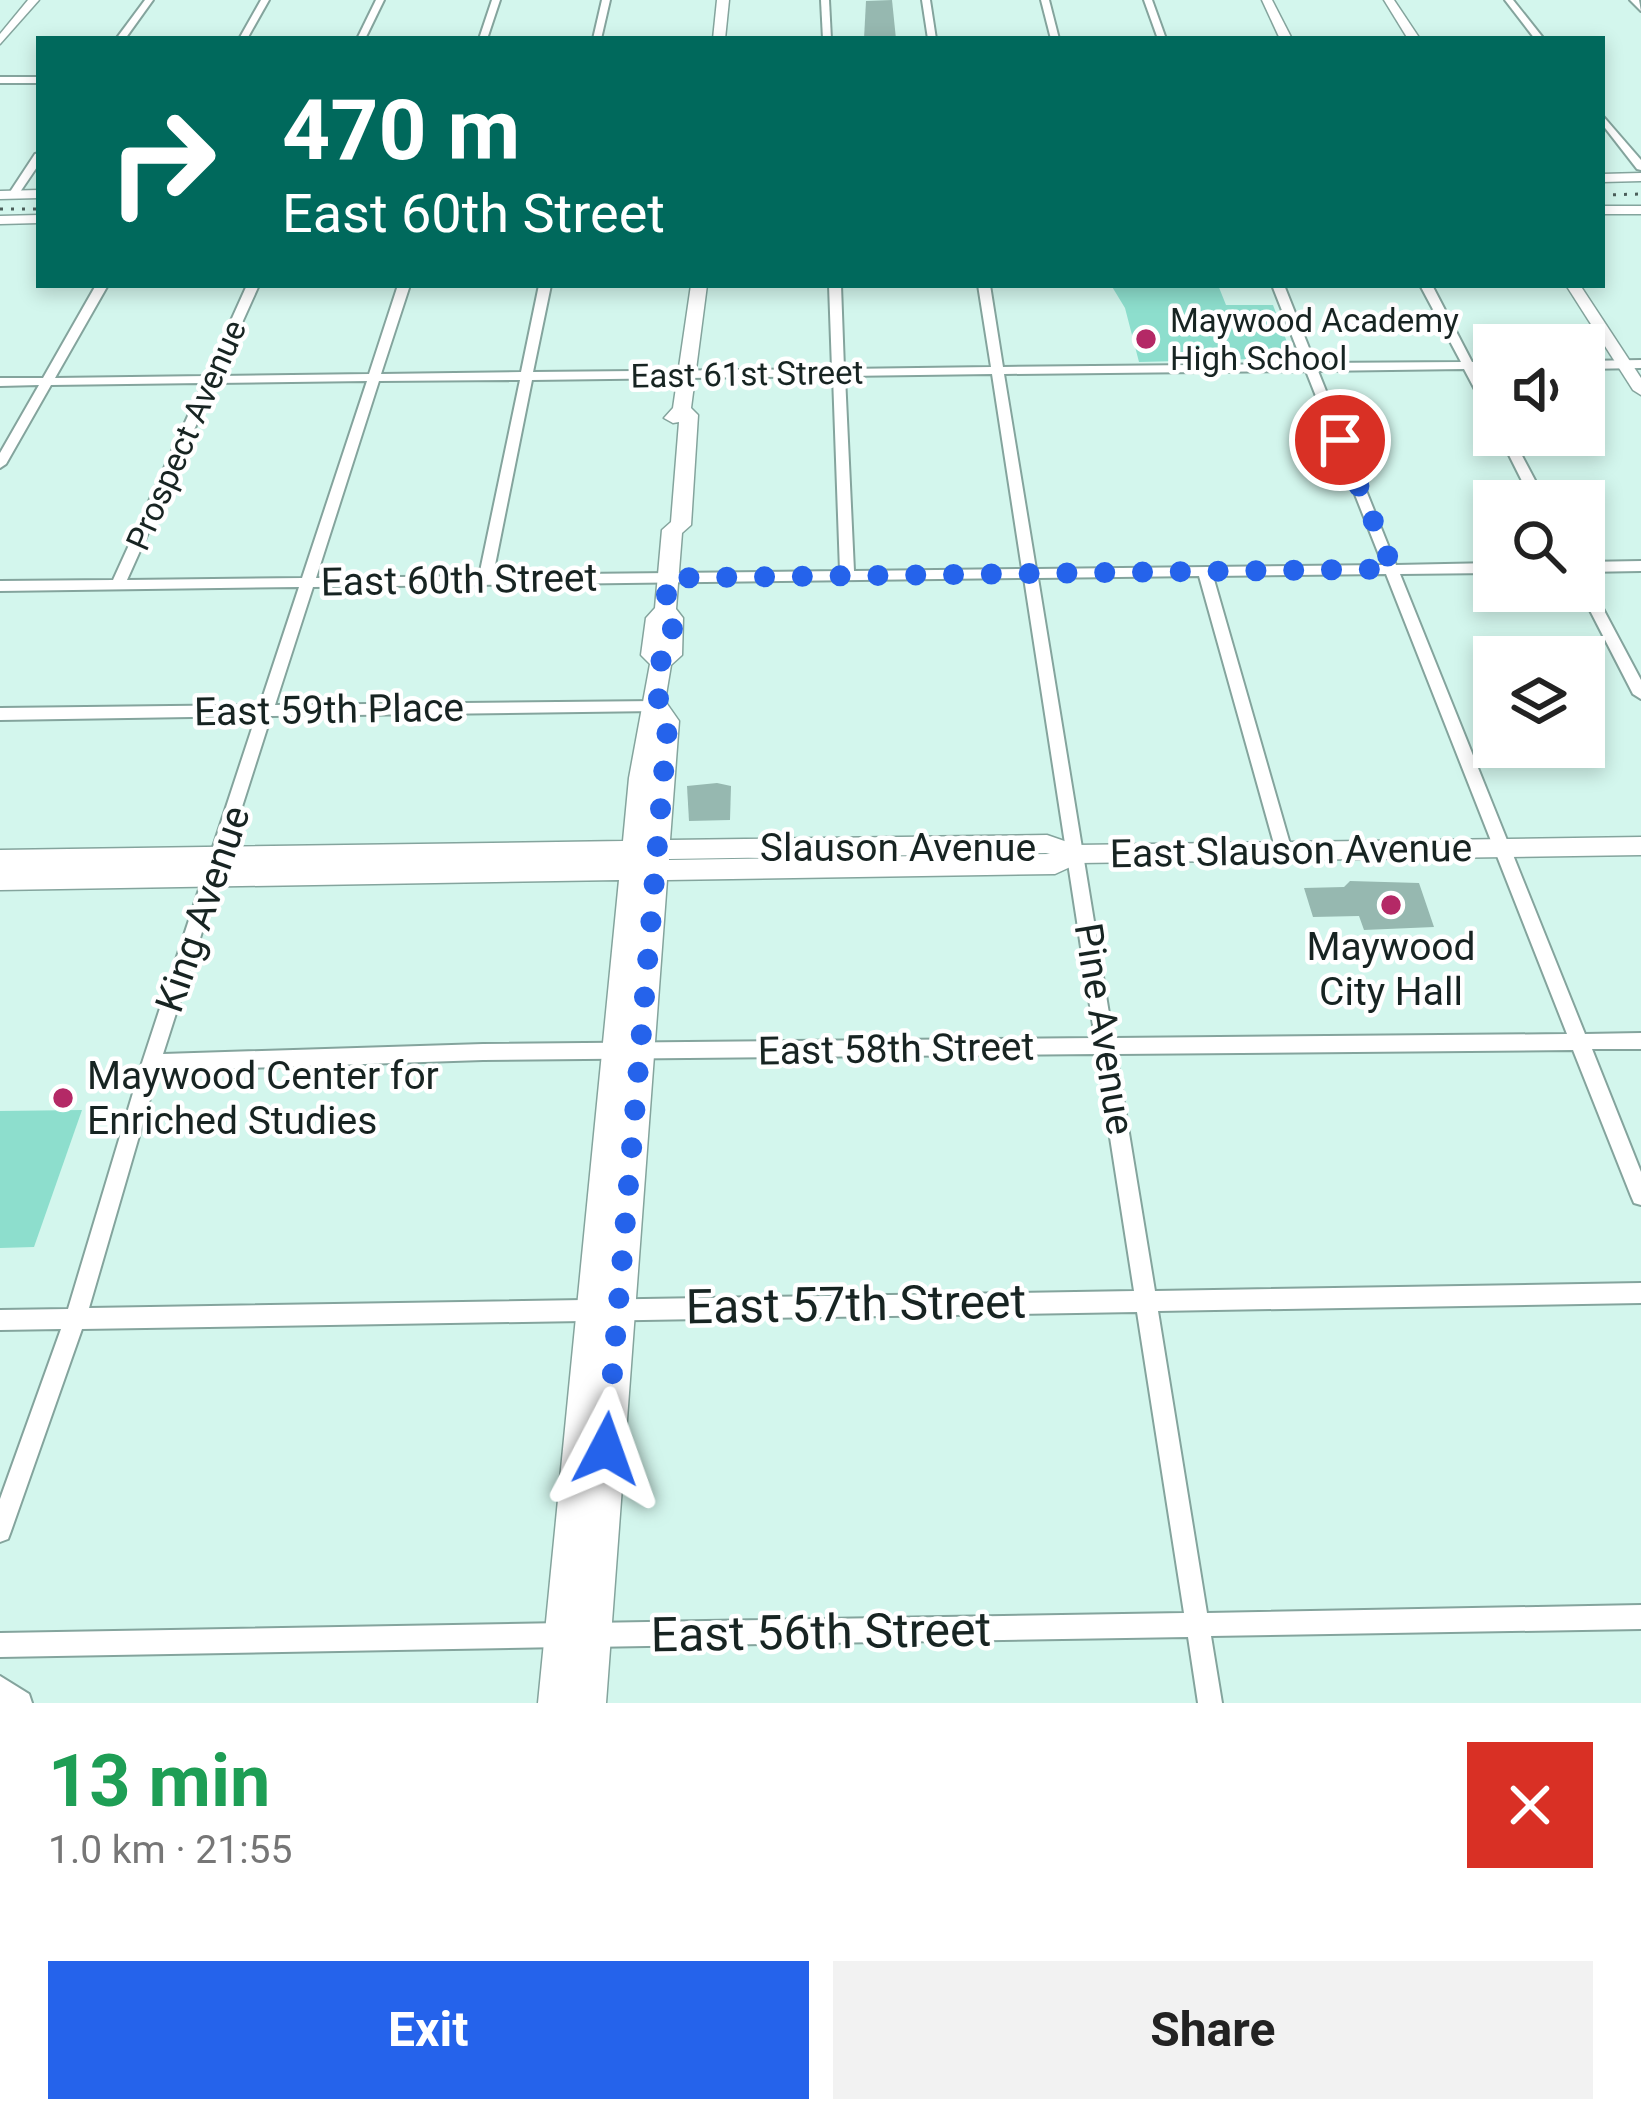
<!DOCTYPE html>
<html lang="en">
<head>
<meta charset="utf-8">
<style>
	:root { --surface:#fff; --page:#f2f2f2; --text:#222; --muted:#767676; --accent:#2563eb }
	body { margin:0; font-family:Roboto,sans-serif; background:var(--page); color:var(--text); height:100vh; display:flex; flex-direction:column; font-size:45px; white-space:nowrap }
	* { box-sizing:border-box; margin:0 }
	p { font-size:39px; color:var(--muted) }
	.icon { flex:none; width:66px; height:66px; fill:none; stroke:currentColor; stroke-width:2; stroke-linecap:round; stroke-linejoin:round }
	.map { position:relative; height:1703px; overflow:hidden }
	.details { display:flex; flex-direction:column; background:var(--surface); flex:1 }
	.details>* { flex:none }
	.guide { position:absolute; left:36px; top:36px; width:1569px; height:252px; border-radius:0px; box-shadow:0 6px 18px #0003; background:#00695c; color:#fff; overflow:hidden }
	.tools { position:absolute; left:1473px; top:324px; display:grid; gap:24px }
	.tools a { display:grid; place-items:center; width:132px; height:132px; border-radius:0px; background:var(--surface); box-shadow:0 6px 18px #0003; font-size:60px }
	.pin { position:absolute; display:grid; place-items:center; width:102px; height:102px; color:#fff; margin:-51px; border:6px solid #fff; border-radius:50%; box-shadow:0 3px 12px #0007 }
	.me { position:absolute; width:132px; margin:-66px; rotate:4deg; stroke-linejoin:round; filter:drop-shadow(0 0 9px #0008) }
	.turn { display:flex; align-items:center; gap:42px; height:252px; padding:0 48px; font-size:54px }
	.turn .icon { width:156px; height:156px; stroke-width:2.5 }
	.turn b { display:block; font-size:84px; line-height:102px }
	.round { display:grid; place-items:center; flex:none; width:126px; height:126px; border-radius:0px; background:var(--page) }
	.summary { display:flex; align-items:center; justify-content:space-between; height:204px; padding:0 48px }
	h1 { font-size:72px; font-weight:700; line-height:90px; color:#1e9e55 }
	.action { display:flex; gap:24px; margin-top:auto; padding:24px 48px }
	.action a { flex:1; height:138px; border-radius:0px; background:var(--accent); color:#fff; font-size:48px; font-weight:700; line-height:138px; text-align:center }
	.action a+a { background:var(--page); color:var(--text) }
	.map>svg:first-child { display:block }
</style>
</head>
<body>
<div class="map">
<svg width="1641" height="1703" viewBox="0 0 1641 1703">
	<rect width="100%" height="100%" fill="#d3f6ed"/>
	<g fill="#8ddecd">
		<path d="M1111 285H1218L1226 305H1273L1293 358 1139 362 1125 308Z"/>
		<path d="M82 1110 34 1247 0 1248V1111Z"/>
	</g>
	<g fill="#96b8b0">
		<path d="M892 0 896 39H864L866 1Z"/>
		<path d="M717 783 731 786 730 820 689 821 687 786Z"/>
		<path d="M1350 881 1419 883 1434 927 1364 930 1359 916 1313 917 1304 888 1344 887Z"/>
	</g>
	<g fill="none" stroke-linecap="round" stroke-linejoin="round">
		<g stroke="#84a49d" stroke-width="4">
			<g id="minor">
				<path d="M145 0H153L125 39H116Z"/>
				<path d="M261 0H269L247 39H239Z"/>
				<path d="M376 0H384L365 39H357Z"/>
				<path d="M492 0H500L487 39H479Z"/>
				<path d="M602 0H610L601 39H593Z"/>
				<path d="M821 0H829L831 39H823Z"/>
				<path d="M922 0H930L936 39H928Z"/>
				<path d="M1041 0H1049L1059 39H1051Z"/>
				<path d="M1144 0H1152L1166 39H1158Z"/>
				<path d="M1505 0H1513L1544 39H1535Z"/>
				<path d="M1630 0H1639L1641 11Z"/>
				<rect x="0" y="77" width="39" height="6"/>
				<path d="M1602 115 1641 160V170L1637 169 1602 124Z"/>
				<path d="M39 153V164L18 195 9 197 8 195 35 154Z"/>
				<path d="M96 285H108L55 378 206 376 247 285H259L218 376 369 374 398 285H410L381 374 521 372 539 285H551L533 372 832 369 829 285H841L844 369 991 367 978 285H990L1003 367 1303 364 1272 285H1284L1315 363 1461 362 1420 285H1432L1472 362 1494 361V369H1476L1494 402V418L1488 414 1464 369 1318 371 1396 565 1494 563V573L1400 574 1585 1034 1641 1033V1049H1592L1641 1172V1205L1634 1203 1631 1196 1573 1050 1116 1054 1155 1291 1641 1283V1303L1158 1311 1207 1613 1641 1605V1629L1211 1636 1222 1703H1198L1188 1637 589 1647 581 1643 577 1635 581 1627 589 1623 1184 1613 1137 1312 82 1329 11 1531 8 1539 0 1542V1499L61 1329 0 1330V1310L68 1309 142 1063 256 716 0 720V708L260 705 299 587 0 591V581L113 580 203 383 51 385 6 464 0 468V453L39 385 0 386V378H43ZM1306 371 1383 565 1036 569 1004 374ZM992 374 1022 569 854 571 845 376ZM833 376 840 571 493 575 532 380ZM520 380 479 576 316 578 379 381ZM367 381 302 578 127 580 215 383ZM1386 574 1567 1034 1113 1038 1038 578 1199 576 1276 851 1278 856H1290L1292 851 1213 576ZM1024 578 1095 1038 483 1044 163 1054 271 716 657 711 665 706 657 701 275 705 313 587ZM1097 1054 1134 1291 89 1308 158 1071 483 1060Z"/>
				<path d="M1641 360V368L1584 369V361Z"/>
				<path d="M1499 435H1511L1546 501H1532Z"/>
				<path d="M1641 561V571L1584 572V562Z"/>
				<path d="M1584 581 1591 586 1641 680V699L1633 694 1580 591H1584Z"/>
				<path d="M563 1623 571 1627 575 1635 571 1643 563 1647 0 1657V1633Z"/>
				<path d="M0 1676 29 1694 32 1703H0Z"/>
			</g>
		</g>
		<g stroke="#84a49d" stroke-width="3">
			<g id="tertiary">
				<path d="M28 0H39L0 44V34Z"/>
				<path d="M1262 0H1272L1292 39H1280Z"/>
				<path d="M1384 0H1394L1420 39H1408Z"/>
				<path d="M1641 173V181L1602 182V174Z"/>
				<path d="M39 190V198L0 199V191Z"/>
				<rect x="1602" y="206" width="39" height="8"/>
				<path d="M39 215V223L0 224V216Z"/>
				<path d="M1566 285H1580L1641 378V395L1633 390Z"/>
			</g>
		</g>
		<g stroke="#84a49d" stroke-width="3">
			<g id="primary">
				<path d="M717 0H729L725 39H713Z"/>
				<path d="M691 285H707L691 408 698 415 691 525 682 533 676 609 683 618 682 655 671 665 665 701 679 721 670 840 1047 835 1076 845 1641 837V855L1079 863 1055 874 667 880 606 1703H538L619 880 0 890V870L621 860 0 870V850L623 841 629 778 650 664 641 655 646 618 655 608 662 530 671 522 679 422 673 423 664 418 673 408ZM1046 853 1050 854 669 860V859Z"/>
			</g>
		</g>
		<use href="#minor" fill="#fff" fill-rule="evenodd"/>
		<use href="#tertiary" fill="#fff" fill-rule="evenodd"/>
		<use href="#primary" fill="#fff" fill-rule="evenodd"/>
		<g stroke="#4c5f5b" stroke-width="3" stroke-dasharray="3 8" stroke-linecap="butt">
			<path d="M1602 195 1641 194"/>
			<path d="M0 209H39"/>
		</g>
	</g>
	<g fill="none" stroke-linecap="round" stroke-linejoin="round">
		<path stroke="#2563eb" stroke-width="21" stroke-dasharray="0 37.8" d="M606 1449 668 721 658 706 661 661 671 655 673 618 665 611 668 578 1393 569 1340 440"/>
	</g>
	<g fill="#b42966" stroke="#fff" stroke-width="4.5">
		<circle cx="1146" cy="339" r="12"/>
		<circle cx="1391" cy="905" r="12"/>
		<circle cx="63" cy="1098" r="12"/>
	</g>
	<g text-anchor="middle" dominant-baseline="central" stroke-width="9" stroke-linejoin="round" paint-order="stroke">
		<g font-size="33" fill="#172422" stroke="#fff" text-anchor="start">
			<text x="1170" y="320">Maywood Academy<tspan x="1170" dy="38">High School</tspan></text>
		</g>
		<g font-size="33" fill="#172422" stroke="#fff">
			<text transform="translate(747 374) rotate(-1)">East 61st Street</text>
			<text transform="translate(186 435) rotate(-66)">Prospect Avenue</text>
		</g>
		<g font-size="39" fill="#172422" stroke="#fff">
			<text transform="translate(459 580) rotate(-1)">East 60th Street</text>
			<text transform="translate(329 710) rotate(-1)">East 59th Place</text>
			<text x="898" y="848">Slauson Avenue</text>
			<text transform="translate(1291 851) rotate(-1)">East Slauson Avenue</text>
			<text transform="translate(203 909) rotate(-71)">King Avenue</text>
			<text transform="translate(1104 1029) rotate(81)">Pine Avenue</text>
			<text transform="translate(896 1049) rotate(-1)">East 58th Street</text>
		</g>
		<g font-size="39" fill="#172422" stroke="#fff">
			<text x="1391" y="947">Maywood<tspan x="1391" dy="45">City Hall</tspan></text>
			<text x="87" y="1076" text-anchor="start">Maywood Center for<tspan x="87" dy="45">Enriched Studies</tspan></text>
		</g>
		<g font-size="48" fill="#172422" stroke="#fff">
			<text transform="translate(856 1304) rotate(-1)">East 57th Street</text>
			<text transform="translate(821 1632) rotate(-1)">East 56th Street</text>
		</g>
	</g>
</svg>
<div class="tools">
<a><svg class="icon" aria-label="sound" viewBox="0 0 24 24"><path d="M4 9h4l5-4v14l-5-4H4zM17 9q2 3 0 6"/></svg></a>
<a><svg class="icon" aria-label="search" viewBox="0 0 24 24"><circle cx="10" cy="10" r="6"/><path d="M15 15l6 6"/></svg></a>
<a><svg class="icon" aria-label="layers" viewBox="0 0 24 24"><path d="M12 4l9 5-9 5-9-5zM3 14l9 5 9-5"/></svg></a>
</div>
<div class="pin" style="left:1340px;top:440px;background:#d93025"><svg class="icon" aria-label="arrive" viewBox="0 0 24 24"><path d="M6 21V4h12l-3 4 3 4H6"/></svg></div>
<svg class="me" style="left:606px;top:1449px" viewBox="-20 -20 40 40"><path d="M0-17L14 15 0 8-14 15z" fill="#2563eb" stroke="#fff" stroke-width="4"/></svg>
<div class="guide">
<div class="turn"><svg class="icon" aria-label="right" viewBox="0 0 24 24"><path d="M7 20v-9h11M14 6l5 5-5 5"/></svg><div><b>470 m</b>East 60th Street</div></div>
</div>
</div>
<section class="details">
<div class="summary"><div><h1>13 min</h1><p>1.0 km · 21:55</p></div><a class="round" style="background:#d93025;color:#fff"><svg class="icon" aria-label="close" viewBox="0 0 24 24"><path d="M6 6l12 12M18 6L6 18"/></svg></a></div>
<div class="action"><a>Exit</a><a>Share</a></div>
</section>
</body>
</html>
